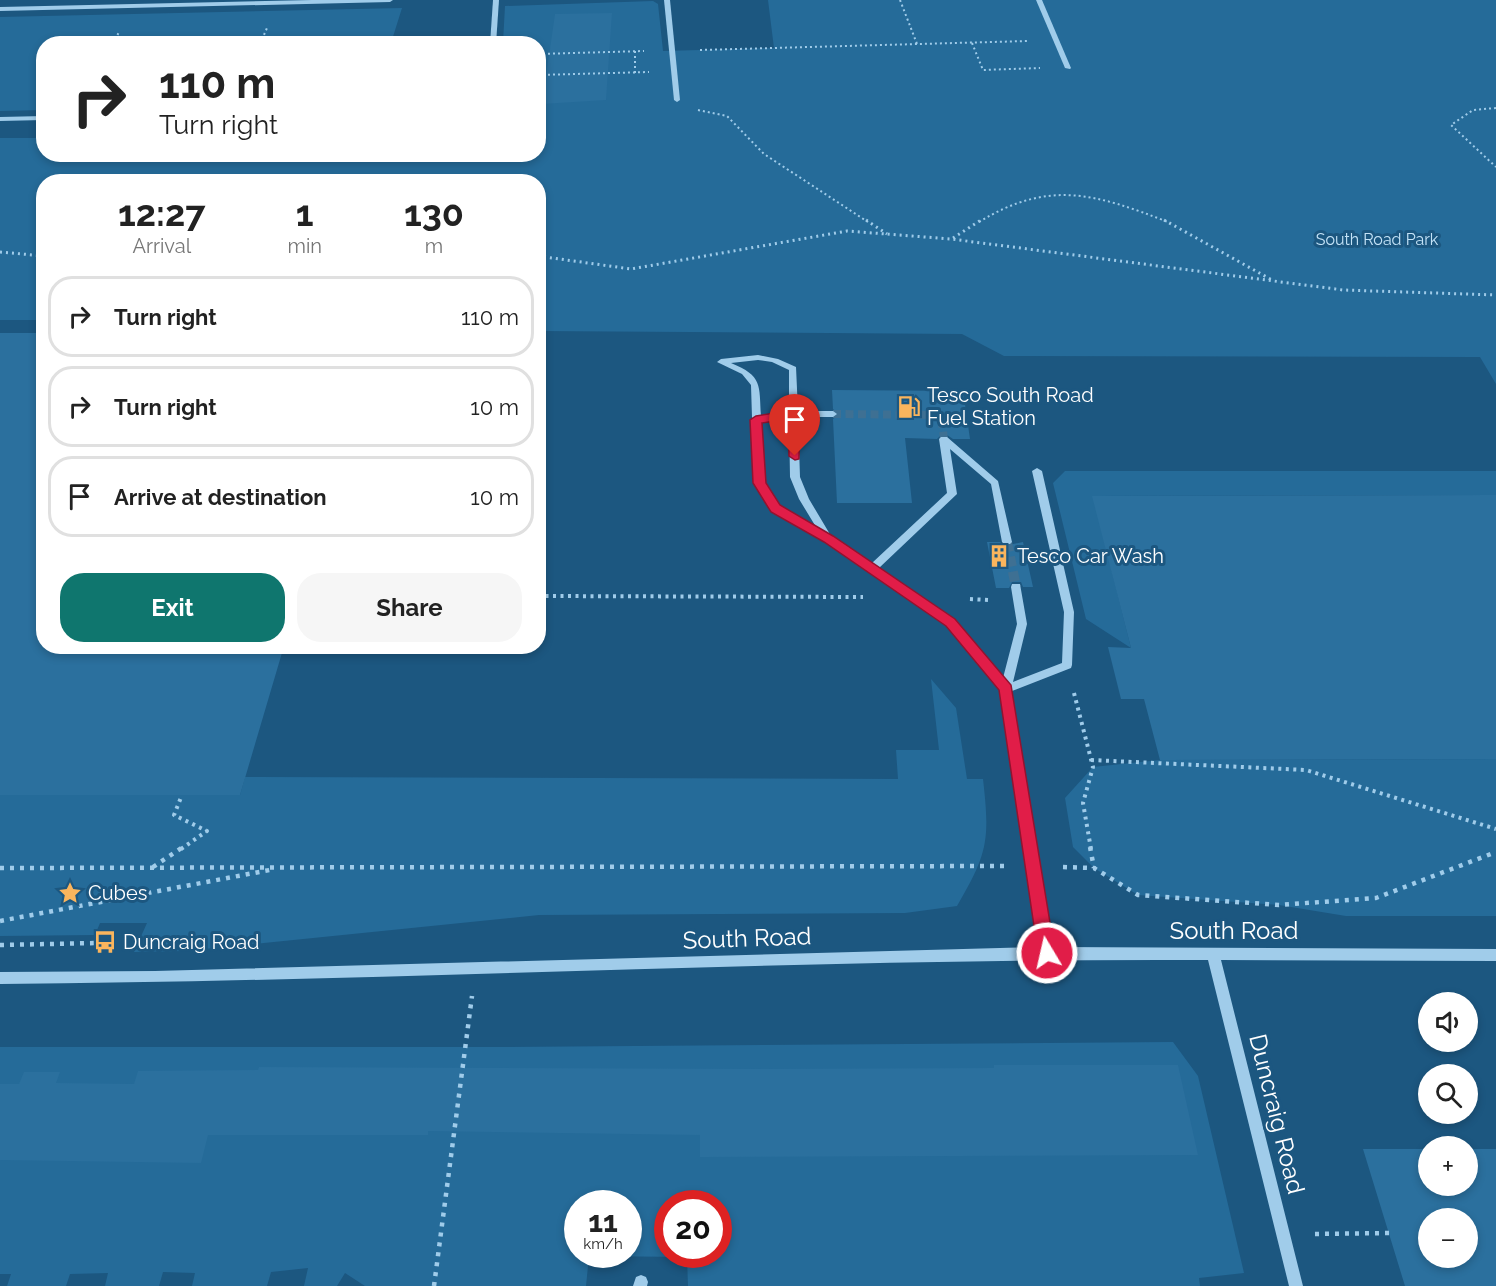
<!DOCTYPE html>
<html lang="en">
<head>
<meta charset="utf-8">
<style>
	:root { --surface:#fff; --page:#f6f6f6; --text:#222; --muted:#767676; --line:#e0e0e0; --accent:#0f766e }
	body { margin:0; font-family:Raleway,sans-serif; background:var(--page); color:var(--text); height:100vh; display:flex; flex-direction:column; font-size:22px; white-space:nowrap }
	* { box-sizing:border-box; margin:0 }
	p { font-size:20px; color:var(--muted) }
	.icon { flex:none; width:33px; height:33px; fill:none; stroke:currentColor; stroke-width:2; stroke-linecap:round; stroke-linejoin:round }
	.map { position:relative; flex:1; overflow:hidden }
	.sheet { position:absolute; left:36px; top:174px; width:510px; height:480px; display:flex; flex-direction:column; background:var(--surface); border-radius:24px; box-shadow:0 3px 9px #0003 }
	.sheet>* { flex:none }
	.hud { position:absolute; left:36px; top:36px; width:510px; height:126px; border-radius:24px; box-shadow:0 3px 9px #0003; background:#fff; color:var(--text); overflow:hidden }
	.fabs { position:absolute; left:1418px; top:992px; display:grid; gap:12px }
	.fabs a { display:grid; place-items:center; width:60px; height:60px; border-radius:50%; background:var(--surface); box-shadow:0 3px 9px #0003; font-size:30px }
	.speed { position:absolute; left:564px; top:1190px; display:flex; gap:12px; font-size:30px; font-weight:700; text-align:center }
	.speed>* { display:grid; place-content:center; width:78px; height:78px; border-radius:50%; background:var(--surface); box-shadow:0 3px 9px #0003; line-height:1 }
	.speed small { font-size:15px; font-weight:400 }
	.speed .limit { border:9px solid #d22; background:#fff; color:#111 }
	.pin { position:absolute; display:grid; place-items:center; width:51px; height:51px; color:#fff; margin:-62px -26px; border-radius:50% 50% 50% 0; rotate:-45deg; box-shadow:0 0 6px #0007 }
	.pin .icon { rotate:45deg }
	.me { position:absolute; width:66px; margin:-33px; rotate:351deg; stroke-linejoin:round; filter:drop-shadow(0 0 4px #0008) }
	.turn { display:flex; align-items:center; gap:21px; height:126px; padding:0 24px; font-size:27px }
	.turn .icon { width:78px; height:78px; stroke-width:2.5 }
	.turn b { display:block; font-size:42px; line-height:51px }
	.eta { display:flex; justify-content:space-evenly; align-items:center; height:102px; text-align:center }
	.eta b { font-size:36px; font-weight:700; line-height:42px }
	.button { display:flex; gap:12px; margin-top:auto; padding:12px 24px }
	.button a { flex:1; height:69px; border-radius:24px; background:var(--accent); color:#fff; font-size:24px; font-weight:700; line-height:69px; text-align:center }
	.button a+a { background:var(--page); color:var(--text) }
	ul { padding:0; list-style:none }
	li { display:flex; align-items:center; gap:18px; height:81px; margin:0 12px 9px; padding:0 12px; border:3px solid var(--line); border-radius:24px }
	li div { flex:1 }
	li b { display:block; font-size:22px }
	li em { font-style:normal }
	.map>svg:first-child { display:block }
</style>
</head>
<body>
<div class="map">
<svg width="1496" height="1286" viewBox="0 0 1496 1286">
	<rect width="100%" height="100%" fill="#1c5780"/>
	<g fill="#256b99" fill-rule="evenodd">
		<path d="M768 0H1496V384L1480 357 1004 356 962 334 539 331 538 182H44L43 320H0V138H43L44 154H538V44L503 43 505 6 653 1 658 4 663 51 774 48Z"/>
		<path d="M402 8 391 43 44 44 43 110 0 111V17Z"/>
		<path d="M1065 471H1496V495L1093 496 1131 648 1086 619 1053 483Z"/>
		<path d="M931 679 956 708 967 779H983C990 840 988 853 957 906L905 913 539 915 184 951 134 952 147 923H100L95 935 0 936V795H240L245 777 898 779 896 750H939Z"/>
		<path d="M1496 759V916H1346L1279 905 1138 895 1094 868 1073 847 1065 798 1093 767 1160 760Z"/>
		<path d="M1173 1042 1198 1076 1244 1273 1199 1278 1200 1286H688L687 1257 589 1256 586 1286H365L345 1273 337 1286H304L308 1268 271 1272 267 1286H192L195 1273 163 1272 159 1286H105L108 1273 70 1274 66 1286H7L11 1274H0V1047H494ZM578 1203H628V1254H578ZM668 1203H718V1254H668Z"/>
	</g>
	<g fill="#2b709e" fill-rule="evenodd">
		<path d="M612 13 606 100 542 104 555 14Z"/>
		<path d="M0 333H44V646H284L240 795H0Z"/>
		<path d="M832 390 963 391 970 439H953L947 435H941L937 439 905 438 912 503H837L833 419 839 414 833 409Z"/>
		<path d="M1496 495V759L1160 760 1144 699H1121L1108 647 1131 648 1092 496Z"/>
		<path d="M987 542H1000L1004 546 1023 542 1033 587H1023L1021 582H1012L1009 588H996Z"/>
		<path d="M994 1065H1178L1198 1155 700 1157V1135L428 1131V1135H208L201 1163 0 1160V1084H19L24 1072H60L56 1083 134 1084 138 1071 258 1070 259 1067 762 1069 994 1068Z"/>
		<path d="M1363 1149H1428V1185H1467V1149H1496V1286H1405ZM1428 1218H1467V1257H1428Z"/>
	</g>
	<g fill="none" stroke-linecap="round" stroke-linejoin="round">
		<path stroke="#3e7093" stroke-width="8" stroke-dasharray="8 4.5" stroke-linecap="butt" d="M833 414 941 415 944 439"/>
		<path stroke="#3e7093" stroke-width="10" stroke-dasharray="10 5" stroke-linecap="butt" d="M1007 542 1016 587"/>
		<g stroke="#a0ccea" stroke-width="2" stroke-dasharray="2 3" stroke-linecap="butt">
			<path d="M900 0 917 44"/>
			<path d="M972 43 983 70 1040 68"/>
			<path d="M113 44 119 32"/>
			<path d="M260 44 267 28"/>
			<path d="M700 50 1028 41"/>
			<path d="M635 51V73"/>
			<path d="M538 54 644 51"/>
			<path d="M538 75 649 72"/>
			<path d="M1496 108 1473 110 1451 125 1496 167"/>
			<path d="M698 110 727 116 764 154 868 222"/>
			<path d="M979 222C1049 179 1096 194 1168 222"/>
		</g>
		<g stroke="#a0ccea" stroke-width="3" stroke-dasharray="2 4" stroke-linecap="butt">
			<path d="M866 220 887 234"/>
			<path d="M1164 220 1272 280"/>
			<path d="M953 238 981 220"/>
			<path d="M0 252 44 256"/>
			<path d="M538 256 631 269 847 231 951 239 1343 290 1496 295"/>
		</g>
		<g stroke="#a0ccea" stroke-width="4" stroke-dasharray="3 4.5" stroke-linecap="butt">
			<path d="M538 596 863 597"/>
			<path d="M970 599 989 600"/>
			<path d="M1074 693 1093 767 1083 803 1091 849"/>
			<path d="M1091 760 1306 770 1496 829"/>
			<path d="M181 849 207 831 174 815 182 795"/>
		</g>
		<g stroke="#a0ccea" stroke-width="4.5" stroke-dasharray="4 6" stroke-linecap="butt">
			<path d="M1090 847 1094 868"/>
			<path d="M153 867 183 847"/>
			<path d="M1063 867 1094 868 1138 895 1279 905 1376 898 1496 852"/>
			<path d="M0 868 1004 866"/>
			<path d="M0 921 275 869"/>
			<path d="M0 945 97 943"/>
			<path d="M1315 1234 1389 1233"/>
			<path d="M434 1286 472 996"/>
		</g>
		<g fill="#a0ccea" fill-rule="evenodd">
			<path d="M312 0H393L390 2 0 11V7Z"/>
			<path d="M493 0H499L496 44H490Z"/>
			<path d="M664 0H670L680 100 677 102 674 100Z"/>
			<path d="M1036 0H1042L1071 68 1070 69 1065 68Z"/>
			<path d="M44 116V120L0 121V117Z"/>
			<path d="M758 355 778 359 796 367 798 411H833L837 414 833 417H798L800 477 809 499 831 536 872 563 947 493 939 439 941 437H947L998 481 1012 542 1010 544H1004L1002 542 991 484 950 449 957 494 879 568 955 619 1003 678 1017 624 1011 587 1012 584H1020L1027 624 1013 682 1062 663 1064 612 1032 471 1037 468 1042 471 1074 612 1072 665 1071 668 1012 691 1052 947 1496 949V961L1221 960 1303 1286H1289L1208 960C805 958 403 981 0 984V972L155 971 1040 947 1001 690 947 625 826 541 773 510 754 483 751 385 742 374 717 362 721 359ZM758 360 772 362 789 370V412L761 416C759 385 763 376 731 363ZM789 418 790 477 799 499 816 527 779 506 764 483 761 422Z"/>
			<path d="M641 1275 646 1277 648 1282 647 1286H633L636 1277Z"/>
		</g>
	</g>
	<path fill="#e11d48" stroke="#92132f" stroke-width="1.5" d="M794 410 800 414 799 459 795 460 789 456 788 419 762 423 766 483 780 505 833 536 955 619 1011 685 1055 953 1053 959 1047 961 1041 959 1038 953 999 690 946 626 824 542 771 512 753 483 750 420 756 416Z"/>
	<defs>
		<g id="fuel-bare" transform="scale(1.8)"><path d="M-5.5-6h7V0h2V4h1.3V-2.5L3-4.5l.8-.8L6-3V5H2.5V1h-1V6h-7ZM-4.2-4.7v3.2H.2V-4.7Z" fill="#fab55d" stroke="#1c5780" stroke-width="2.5" paint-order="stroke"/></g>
		<g id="building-bare" transform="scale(1.8)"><path d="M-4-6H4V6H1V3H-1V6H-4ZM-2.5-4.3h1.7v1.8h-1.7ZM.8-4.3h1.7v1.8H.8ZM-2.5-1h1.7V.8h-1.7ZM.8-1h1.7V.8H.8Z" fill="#fab55d" stroke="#1c5780" stroke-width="2.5" paint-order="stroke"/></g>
		<g id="sight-bare" transform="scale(1.8)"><path d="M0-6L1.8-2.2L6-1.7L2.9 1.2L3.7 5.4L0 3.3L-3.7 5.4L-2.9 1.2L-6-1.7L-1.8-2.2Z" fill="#fab55d" stroke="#1c5780" stroke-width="2.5" paint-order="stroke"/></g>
		<g id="bus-bare" transform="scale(1.8)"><path d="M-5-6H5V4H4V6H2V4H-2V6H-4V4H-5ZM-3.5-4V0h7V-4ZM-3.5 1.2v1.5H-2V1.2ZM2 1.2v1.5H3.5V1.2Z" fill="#fab55d" stroke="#1c5780" stroke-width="2.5" paint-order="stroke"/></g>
	</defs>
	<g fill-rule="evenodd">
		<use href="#fuel-bare" x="909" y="407"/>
		<use href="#building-bare" x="999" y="556"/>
		<use href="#sight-bare" x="70" y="893"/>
		<use href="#bus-bare" x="105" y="942"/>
	</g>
	<g text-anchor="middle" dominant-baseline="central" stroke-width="6" stroke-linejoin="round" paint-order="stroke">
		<g font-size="16" fill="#c4e3f7" stroke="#1c5780">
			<text x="1377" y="239">South Road Park</text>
		</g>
		<g font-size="20" fill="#fff" stroke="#1c5780" text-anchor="start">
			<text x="927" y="395">Tesco South Road<tspan x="927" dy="23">Fuel Station</tspan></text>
			<text x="1017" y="556">Tesco Car Wash</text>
			<text x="88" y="893">Cubes</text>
			<text x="123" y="942">Duncraig Road</text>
		</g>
		<g font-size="24" fill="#fff" stroke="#1c5780">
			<text x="1234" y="930">South Road</text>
			<text transform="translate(747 938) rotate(-2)">South Road</text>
			<text transform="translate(1277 1114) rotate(76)">Duncraig Road</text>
		</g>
	</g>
</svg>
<div class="fabs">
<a><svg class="icon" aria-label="sound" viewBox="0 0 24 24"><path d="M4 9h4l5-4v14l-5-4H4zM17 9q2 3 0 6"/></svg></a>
<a><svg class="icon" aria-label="search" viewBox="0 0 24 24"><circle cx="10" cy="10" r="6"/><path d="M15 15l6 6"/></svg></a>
<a>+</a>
<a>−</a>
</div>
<div class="speed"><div>11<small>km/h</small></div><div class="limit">20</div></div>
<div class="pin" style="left:795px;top:456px;background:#d93025"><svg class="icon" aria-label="arrive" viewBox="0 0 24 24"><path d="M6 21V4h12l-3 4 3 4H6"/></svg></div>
<svg class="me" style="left:1047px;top:953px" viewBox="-20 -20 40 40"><circle r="17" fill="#e11d48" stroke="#fff" stroke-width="3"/><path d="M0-11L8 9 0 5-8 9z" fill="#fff"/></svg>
<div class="hud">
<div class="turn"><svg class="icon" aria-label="right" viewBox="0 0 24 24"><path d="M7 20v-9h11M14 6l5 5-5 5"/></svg><div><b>110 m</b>Turn right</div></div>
</div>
<section class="sheet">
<div class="eta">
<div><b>12:27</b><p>Arrival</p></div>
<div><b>1</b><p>min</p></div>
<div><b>130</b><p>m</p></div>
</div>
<ul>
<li><svg class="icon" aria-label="right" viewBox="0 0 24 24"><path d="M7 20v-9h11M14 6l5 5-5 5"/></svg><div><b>Turn right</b></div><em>110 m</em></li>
<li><svg class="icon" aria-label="right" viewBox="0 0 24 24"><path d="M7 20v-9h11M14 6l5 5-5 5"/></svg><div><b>Turn right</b></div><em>10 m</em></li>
<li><svg class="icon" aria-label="arrive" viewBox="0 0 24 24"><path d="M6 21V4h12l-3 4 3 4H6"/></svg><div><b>Arrive at destination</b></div><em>10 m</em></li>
</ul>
<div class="button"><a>Exit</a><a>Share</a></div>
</section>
</div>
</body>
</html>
